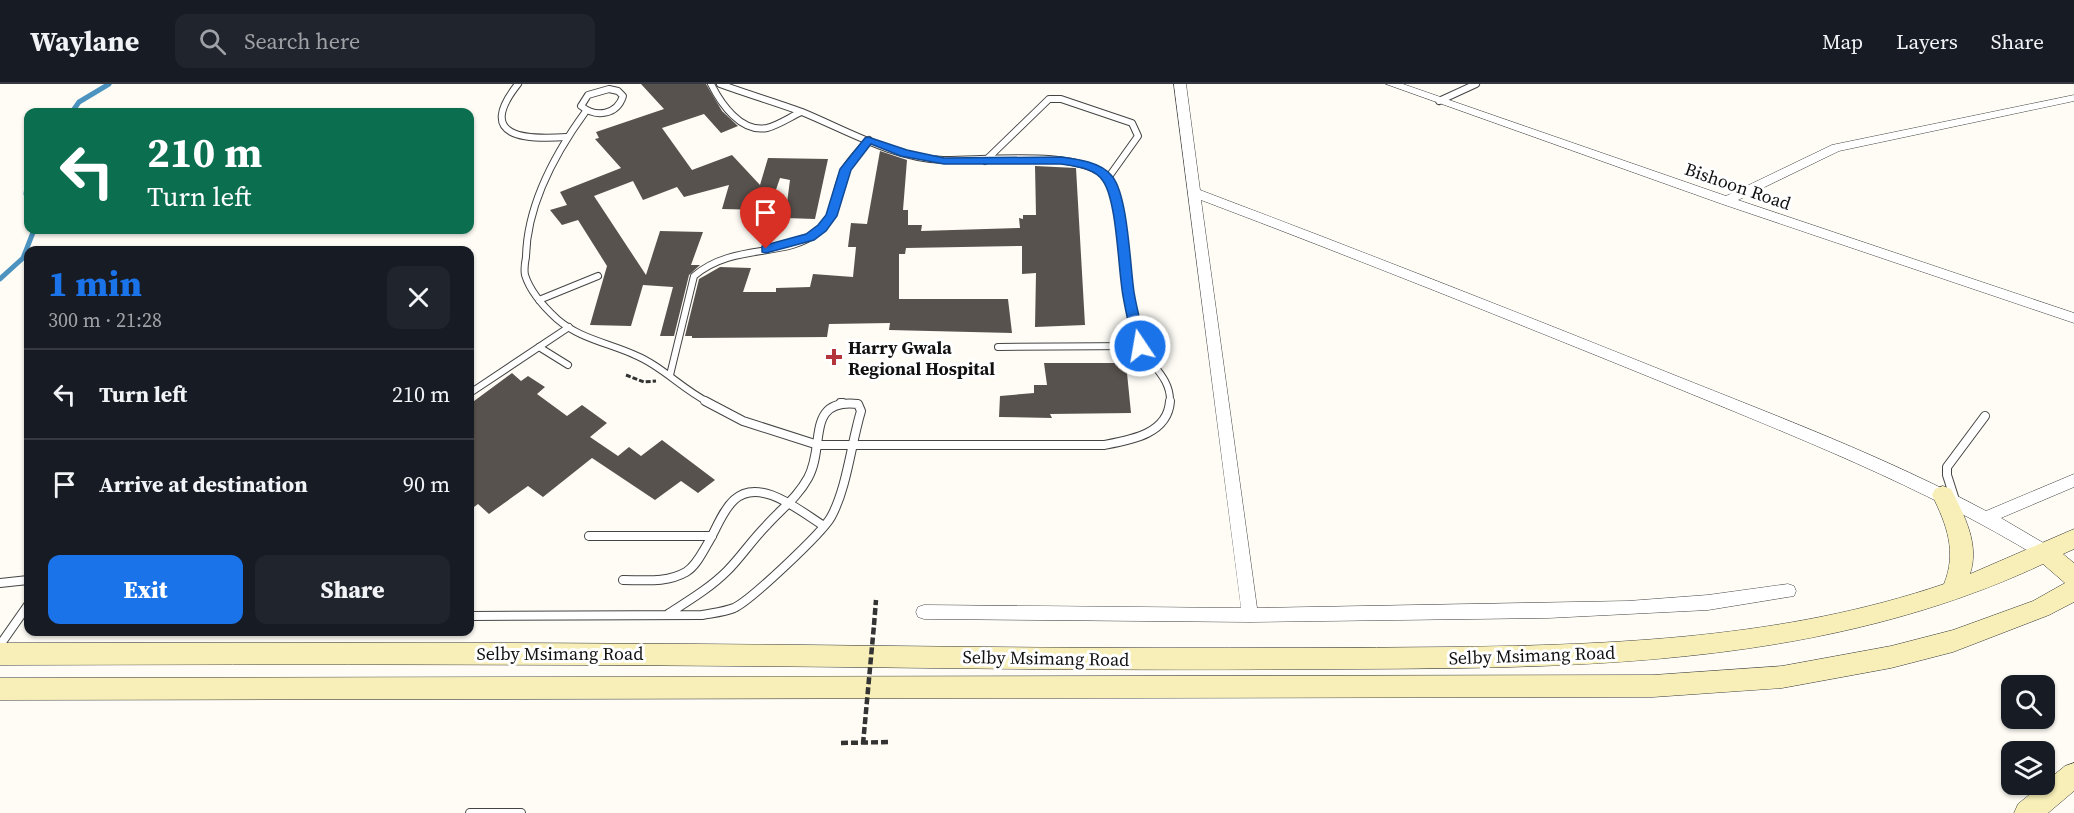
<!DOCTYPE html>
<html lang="en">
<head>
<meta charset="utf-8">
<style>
	:root { --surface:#171b24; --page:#20242c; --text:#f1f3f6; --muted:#9ea1a6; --line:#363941; --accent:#1a73e8 }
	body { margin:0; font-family:"Source Serif 4",serif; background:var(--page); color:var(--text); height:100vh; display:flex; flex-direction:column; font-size:22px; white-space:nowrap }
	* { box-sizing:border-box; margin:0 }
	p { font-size:20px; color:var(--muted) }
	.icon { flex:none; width:33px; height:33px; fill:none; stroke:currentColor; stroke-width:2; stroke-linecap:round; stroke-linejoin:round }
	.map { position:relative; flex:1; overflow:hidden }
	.details { position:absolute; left:24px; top:162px; width:450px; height:390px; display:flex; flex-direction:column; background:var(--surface); border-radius:12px; box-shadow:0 2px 4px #0004 }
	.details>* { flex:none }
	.banner { position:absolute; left:24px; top:24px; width:450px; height:126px; border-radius:12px; box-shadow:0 2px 4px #0004; background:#0b6e4f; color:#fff; overflow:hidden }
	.controls { position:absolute; left:2001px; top:591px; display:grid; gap:12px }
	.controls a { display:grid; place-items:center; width:54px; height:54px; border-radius:12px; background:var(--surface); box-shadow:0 2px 4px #0004; font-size:30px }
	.pin { position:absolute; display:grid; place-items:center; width:51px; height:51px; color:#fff; margin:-62px -26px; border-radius:50% 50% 50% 0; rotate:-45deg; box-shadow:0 0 6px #0007 }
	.pin .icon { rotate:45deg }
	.me { position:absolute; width:66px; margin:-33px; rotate:348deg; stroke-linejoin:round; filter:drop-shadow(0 0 4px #0008) }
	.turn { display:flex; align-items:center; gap:21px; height:126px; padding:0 24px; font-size:27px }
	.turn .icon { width:78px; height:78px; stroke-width:2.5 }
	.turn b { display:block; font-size:42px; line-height:51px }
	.round { display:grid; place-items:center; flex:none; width:63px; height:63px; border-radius:12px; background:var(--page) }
	.headline { display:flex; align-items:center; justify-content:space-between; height:102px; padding:0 24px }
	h1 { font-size:36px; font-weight:800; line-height:45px; color:var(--accent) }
	.action { display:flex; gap:12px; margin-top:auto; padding:12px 24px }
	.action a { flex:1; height:69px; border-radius:12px; background:var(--accent); color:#fff; font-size:24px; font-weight:800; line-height:69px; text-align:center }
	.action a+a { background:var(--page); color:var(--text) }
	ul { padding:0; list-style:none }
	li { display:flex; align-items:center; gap:18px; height:90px; padding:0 24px; border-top:2px solid var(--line) }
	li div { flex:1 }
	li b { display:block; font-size:22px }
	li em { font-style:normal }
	header { display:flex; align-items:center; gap:36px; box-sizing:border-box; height:84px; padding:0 30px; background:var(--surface); border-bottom:2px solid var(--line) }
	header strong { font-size:28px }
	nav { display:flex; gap:33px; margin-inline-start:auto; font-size:21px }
	.search { width:420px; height:54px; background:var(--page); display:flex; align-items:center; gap:15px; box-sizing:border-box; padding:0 21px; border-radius:12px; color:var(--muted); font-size:22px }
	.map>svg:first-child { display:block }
</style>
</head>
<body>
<header>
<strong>Waylane</strong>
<div class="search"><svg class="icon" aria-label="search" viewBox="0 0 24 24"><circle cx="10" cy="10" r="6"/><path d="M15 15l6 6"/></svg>Search here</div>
<nav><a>Map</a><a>Layers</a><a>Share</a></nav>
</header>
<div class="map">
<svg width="2074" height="729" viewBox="0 0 2074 729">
	<rect width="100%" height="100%" fill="#fefcf5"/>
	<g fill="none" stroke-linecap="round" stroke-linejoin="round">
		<g stroke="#4d93c0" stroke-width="5">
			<path d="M72 28 79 18 109 0"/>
			<path d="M28 97 26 110 28 114"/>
			<path d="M0 195 23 174 34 146"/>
		</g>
	</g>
	<g fill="#58524e">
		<path d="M641 0H706L722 27 738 42 721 49 704 30 662 44 692 86 732 71 760 101 768 74 828 75 815 135 785 134 790 96 780 94 769 126 722 125 729 101 684 113 677 103 643 116 633 97 594 112 646 191 660 147 703 148 691 181H700L689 191 674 252H660L673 203 643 201 631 242 590 241 607 182 578 136 562 141 550 126 567 121 560 108 621 84 595 55 599 54 596 48 664 25Z"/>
		<path d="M880 67 907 76 903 126H908V141H922L921 147 1020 144 1019 134 1023 135V131H1036L1035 82 1076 84 1085 241 1035 243 1036 189 1022 190V162L906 164 905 170H899V215H1008L1012 249 889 246 890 239 829 240 827 253 692 254V252H685L699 195 720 183 751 184 743 208H776V204L810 203 813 190 853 193 856 163H848L851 139 867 140Z"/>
		<path d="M1044 279H1126L1131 329 1050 330 1052 334 999 333 1000 312 1034 309V301H1047Z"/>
		<path d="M512 289 521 297 528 292 545 303 537 310 567 332 582 321 607 339 590 353 618 372 629 363 641 372 662 356 715 396 698 409 681 397 655 416 592 374 543 413 528 402 489 430 478 420 470 426V320Z"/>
	</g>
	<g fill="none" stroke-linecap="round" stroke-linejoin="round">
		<g stroke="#444" stroke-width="8">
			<g id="lane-far1">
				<path d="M518 0C475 54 526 56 567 53"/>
				<path d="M711 0C721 20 741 49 767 44 779 41 790 33 801 28"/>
				<path d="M720 0C747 10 775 18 802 28 848 47 893 74 943 76 980 77 1084 64 1107 95 1128 124 1125 200 1133 237 1135 246 1136 255 1141 263 1151 282 1171 294 1170 318"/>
				<path d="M609 5 618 7 623 12C617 31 596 34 581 22L588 11Z"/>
				<path d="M1439 17 1476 0"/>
				<path d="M586 27C556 68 527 120 526 173 525 178 524 186 525 191 530 207 545 224 557 235 580 255 609 259 635 271 662 282 682 305 708 318"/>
				<path d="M985 77 1049 15H1061L1132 39 1138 52 1108 94"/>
				<path d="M539 216 598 192"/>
				<path d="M539 263 568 281"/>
				<path d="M998 263 1140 262"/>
				<path d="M670 291 694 192C734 158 786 175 818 148 837 132 834 105 845 85 851 74 861 65 869 56"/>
				<path d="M470 309 569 243"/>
				<path d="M840 318H843"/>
			</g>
		</g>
		<g stroke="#444" stroke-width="10">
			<g id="lane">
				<path d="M705 317 743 337 818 361H1104C1131 356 1168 350 1170 317"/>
				<path d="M1955 416 1947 391V383L1985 332"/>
				<path d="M589 452H712"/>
				<path d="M623 496C644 496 667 499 686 488 696 482 702 469 708 459 716 446 722 427 734 416 760 392 801 428 824 442"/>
				<path d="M0 499 28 496"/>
				<path d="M470 532 702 531C712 529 724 528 734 524 750 517 822 449 831 433 847 404 851 360 861 327L858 320C805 314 826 361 808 394 797 414 781 425 766 442 752 456 741 473 727 487 710 504 688 517 668 530"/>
				<path d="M0 561 28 521"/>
				<path d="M470 729H521"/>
			</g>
		</g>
		<g stroke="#444" stroke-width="1">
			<g id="street">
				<path d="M1174 0H1186L1200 106C1359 166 1517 228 1674 291 1779 333 1886 373 1986 427L2074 390V403L2001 434 2052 464 2054 469 2052 474 2046 476 2040 474C1922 402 1794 352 1667 300 1512 237 1357 175 1201 116L1257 524 1628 517 1708 511 1788 500 1794 502 1796 507 1794 512 1708 526 1548 534 1250 538 924 535 918 533 916 528 918 523 924 521 1241 524Z"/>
				<path d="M1386 0H1403L1726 112 1832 61 2074 11V17L1839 67 1738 116 2074 229V239L1722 120Z"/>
			</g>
		</g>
		<g stroke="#333" stroke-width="1">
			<g id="secondary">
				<path d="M1943 402 1951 405C1964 431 1980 460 1970 490L2074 445V465L2063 470 2074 479V518L2049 531 1953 568 1891 584 1782 604 1653 613 0 616V594L1653 591 1782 582 1891 562 1953 546 2033 517 2065 499 2043 480C1827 581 1588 584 1354 585 1213 586 1072 586 930 584 620 580 310 580 0 581V559C232 559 464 558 696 560 849 561 1003 564 1156 564 1254 564 1352 564 1450 563 1615 561 1786 554 1944 500 1957 468 1947 441 1932 411L1935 405Z"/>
				<path d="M2074 679V707L2048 729H2014L2018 720 2065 682Z"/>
			</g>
		</g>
		<path stroke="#333" stroke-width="3" stroke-dasharray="5 2" stroke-linecap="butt" d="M626 291 644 298 656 297"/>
		<g stroke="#333" stroke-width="4.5" stroke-dasharray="7 3" stroke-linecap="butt">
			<path d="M874 541 876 516"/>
			<path d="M841 659 889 658"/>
		</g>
		<use href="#lane-far1" stroke="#fff" stroke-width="6"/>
		<use href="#lane" stroke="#fff" stroke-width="8"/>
		<use href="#street" fill="#fff" fill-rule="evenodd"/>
		<use href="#secondary" fill="#f7efb7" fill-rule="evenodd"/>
		<path stroke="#333" stroke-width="4.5" stroke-dasharray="7 3" stroke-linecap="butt" d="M863 660 874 541"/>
	</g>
	<path fill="#1a73e8" stroke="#114b97" stroke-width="1.5" d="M868 53 907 66 944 74 1061 73C1077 75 1101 78 1112 92 1128 111 1130 181 1134 208 1137 226 1142 244 1146 262L1144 265H1135L1133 262C1130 245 1126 229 1123 212 1118 184 1117 117 1103 97 1095 84 1074 82 1061 80H944L901 72 871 60 851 86 837 132 826 147 814 156 766 169 762 168V162L806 150 818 141 826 131 840 85 865 54Z"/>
	<path fill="#b4363d" stroke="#fff" stroke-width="2" d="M831 264h6v6h6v6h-6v6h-6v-6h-6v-6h6z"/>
	<g text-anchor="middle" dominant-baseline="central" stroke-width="6" stroke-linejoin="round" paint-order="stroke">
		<g font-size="18" fill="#111" stroke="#fff">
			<text transform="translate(1738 102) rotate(19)">Bishoon Road</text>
			<text x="560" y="569">Selby Msimang Road</text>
			<text transform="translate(1532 571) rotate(-2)">Selby Msimang Road</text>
			<text transform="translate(1046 574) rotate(1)">Selby Msimang Road</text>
		</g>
		<g font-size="18" font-weight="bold" fill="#111" stroke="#fff" text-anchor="start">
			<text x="848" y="263">Harry Gwala<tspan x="848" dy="21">Regional Hospital</tspan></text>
		</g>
	</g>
</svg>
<div class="controls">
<a><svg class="icon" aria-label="search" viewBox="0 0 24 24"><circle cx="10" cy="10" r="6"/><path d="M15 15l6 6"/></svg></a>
<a><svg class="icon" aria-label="layers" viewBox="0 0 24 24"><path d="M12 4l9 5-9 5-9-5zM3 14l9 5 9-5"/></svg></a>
</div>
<div class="pin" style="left:766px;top:165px;background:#d93025"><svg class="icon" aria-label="arrive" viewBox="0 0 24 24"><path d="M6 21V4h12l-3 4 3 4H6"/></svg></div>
<svg class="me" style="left:1140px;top:262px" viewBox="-20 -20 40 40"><circle r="17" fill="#1a73e8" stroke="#fff" stroke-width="3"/><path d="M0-11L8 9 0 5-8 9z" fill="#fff"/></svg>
<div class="banner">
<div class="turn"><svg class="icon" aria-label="left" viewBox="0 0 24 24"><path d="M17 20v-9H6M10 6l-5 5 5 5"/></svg><div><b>210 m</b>Turn left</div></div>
</div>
<section class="details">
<div class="headline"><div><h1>1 min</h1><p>300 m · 21:28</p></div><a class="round"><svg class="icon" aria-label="close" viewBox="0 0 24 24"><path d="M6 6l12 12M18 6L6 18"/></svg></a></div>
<ul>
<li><svg class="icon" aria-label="left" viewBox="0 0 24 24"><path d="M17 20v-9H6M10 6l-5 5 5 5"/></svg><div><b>Turn left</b></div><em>210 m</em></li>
<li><svg class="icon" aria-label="arrive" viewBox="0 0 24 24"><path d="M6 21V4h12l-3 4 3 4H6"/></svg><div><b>Arrive at destination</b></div><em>90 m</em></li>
</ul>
<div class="action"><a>Exit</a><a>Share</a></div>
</section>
</div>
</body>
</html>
